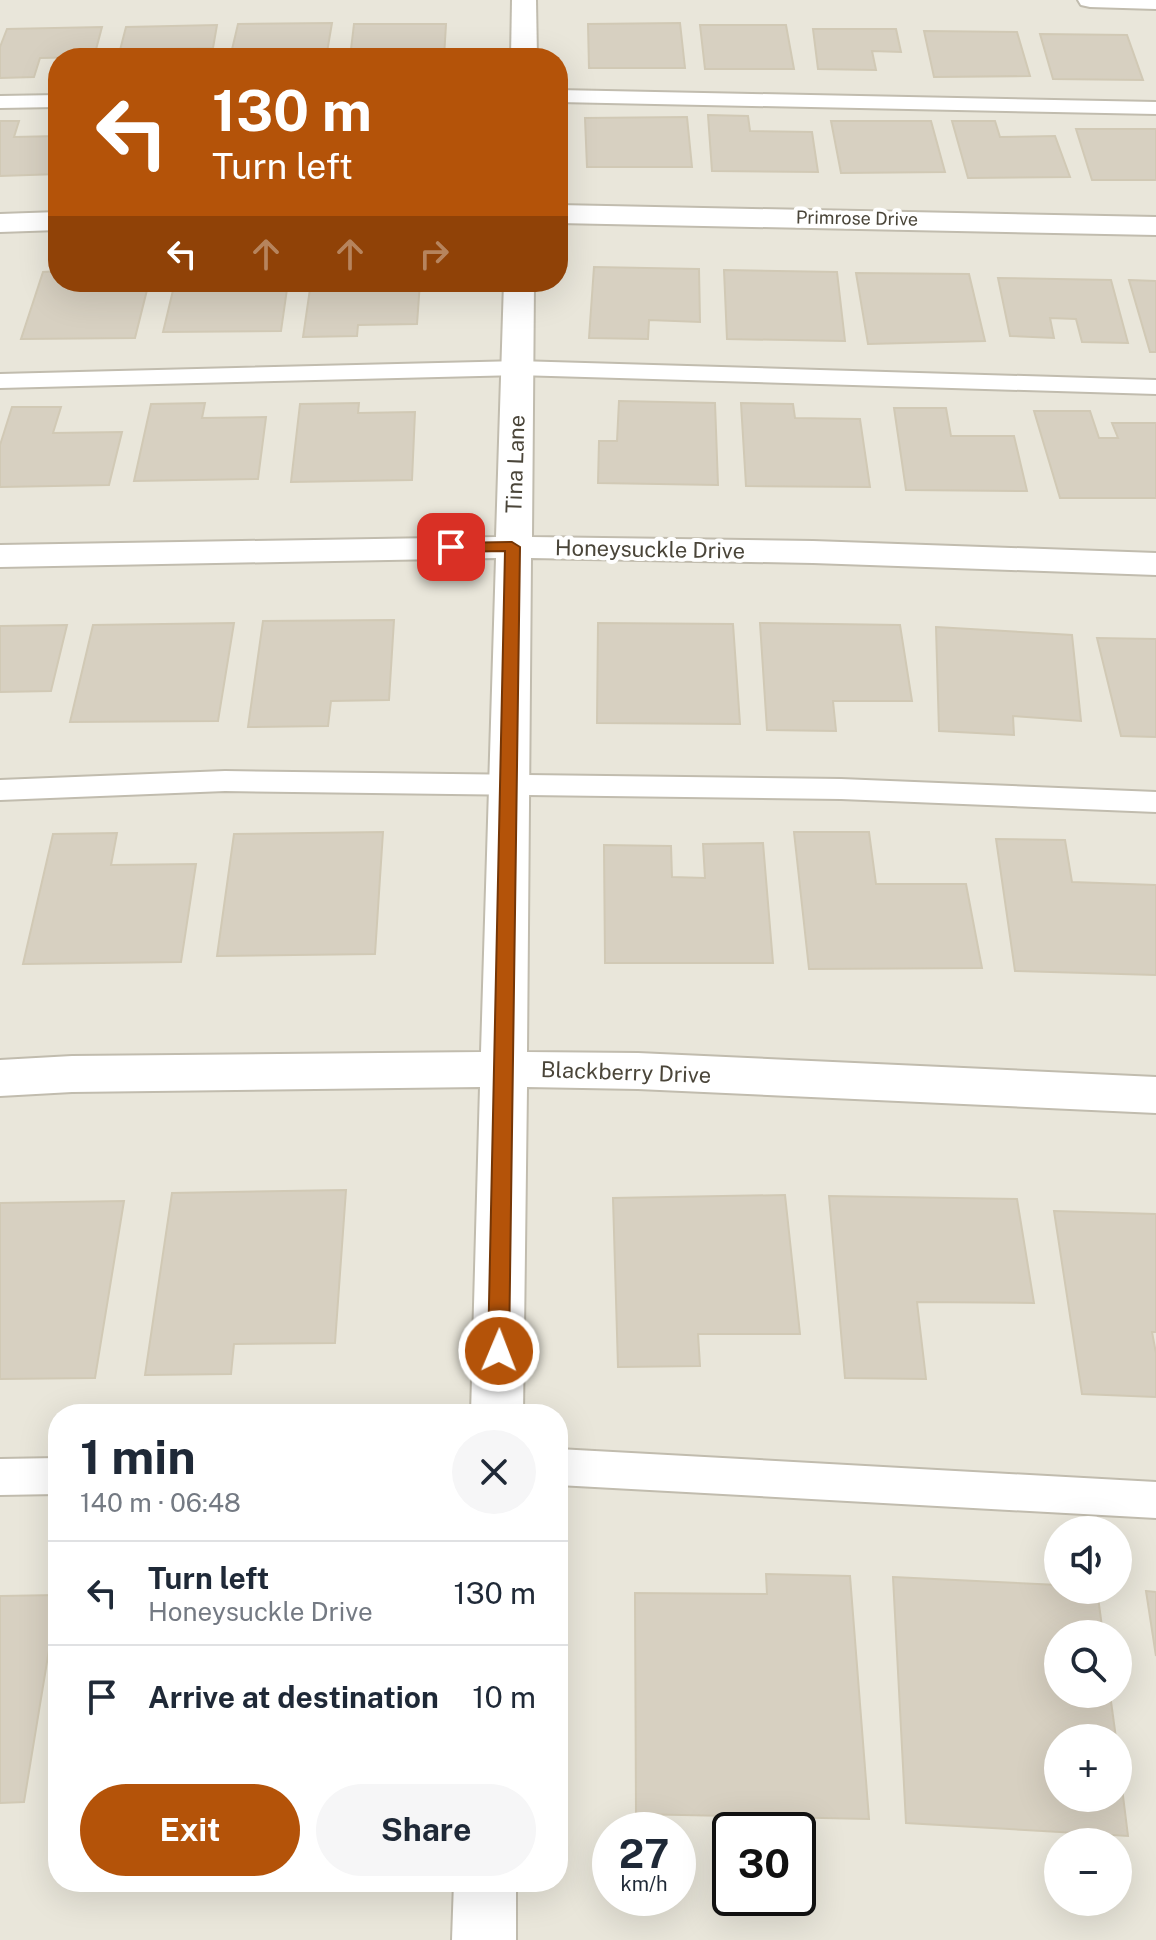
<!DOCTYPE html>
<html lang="en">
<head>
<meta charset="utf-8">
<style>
	:root { --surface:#fff; --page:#f6f6f7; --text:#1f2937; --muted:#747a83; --line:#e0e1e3; --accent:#b45309 }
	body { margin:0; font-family:"Public Sans",sans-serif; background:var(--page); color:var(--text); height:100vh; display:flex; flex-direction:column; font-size:30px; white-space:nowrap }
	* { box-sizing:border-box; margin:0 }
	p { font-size:26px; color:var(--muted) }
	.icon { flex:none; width:44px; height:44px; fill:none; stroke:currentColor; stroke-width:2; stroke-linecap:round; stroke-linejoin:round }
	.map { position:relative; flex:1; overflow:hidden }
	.sheet { position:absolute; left:48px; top:1404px; width:520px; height:488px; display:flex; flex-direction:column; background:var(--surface); border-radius:32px; box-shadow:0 8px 32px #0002 }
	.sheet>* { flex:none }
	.hud { position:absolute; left:48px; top:48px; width:520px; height:244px; border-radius:32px; box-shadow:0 8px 32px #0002; background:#b45309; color:#fff; overflow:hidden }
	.controls { position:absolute; left:1044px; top:1516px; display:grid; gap:16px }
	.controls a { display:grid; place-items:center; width:88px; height:88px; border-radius:50%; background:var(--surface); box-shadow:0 8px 32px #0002; font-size:40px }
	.speed { position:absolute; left:592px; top:1812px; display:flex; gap:16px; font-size:40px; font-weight:700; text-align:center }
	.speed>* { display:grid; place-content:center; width:104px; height:104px; border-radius:50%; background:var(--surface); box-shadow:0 8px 32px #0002; line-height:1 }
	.speed small { font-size:20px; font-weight:400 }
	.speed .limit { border:4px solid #111; border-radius:12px; background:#fff; color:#111 }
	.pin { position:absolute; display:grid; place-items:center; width:68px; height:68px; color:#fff; margin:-34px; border-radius:16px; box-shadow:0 4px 12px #0006 }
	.me { position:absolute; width:88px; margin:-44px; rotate:1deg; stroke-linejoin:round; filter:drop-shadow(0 0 6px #0008) }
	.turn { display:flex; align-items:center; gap:28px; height:168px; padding:0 32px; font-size:36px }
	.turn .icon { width:104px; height:104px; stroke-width:2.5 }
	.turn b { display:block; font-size:56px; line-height:68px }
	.lanes { display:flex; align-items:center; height:76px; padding:0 32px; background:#0003; justify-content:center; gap:40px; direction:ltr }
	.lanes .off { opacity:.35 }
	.round { display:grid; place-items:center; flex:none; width:84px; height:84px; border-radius:42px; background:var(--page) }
	.headline { display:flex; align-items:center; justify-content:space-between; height:136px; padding:0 32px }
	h1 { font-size:48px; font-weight:700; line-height:60px }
	.cta { display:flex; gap:16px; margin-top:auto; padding:16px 32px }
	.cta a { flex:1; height:92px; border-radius:48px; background:var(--accent); color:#fff; font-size:32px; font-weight:700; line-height:92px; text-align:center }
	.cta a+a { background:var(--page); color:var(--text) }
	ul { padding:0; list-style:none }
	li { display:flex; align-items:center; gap:24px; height:104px; padding:0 32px; border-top:2px solid var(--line) }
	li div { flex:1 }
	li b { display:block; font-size:30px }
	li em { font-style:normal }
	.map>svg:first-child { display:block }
</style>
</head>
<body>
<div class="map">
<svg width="1156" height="1940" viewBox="0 0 1156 1940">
	<rect width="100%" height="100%" fill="#f5f3ec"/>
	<path fill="#e9e6da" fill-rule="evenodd" d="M0 0H1156V1940H0ZM58 58H558V282H58ZM58 1414H558V1882H58ZM1058 1530H1118V1590H1058ZM1058 1634H1118V1694H1058ZM1058 1738H1118V1798H1058ZM610 1830H678V1898H610ZM730 1830H798V1898H730ZM1058 1842H1118V1902H1058Z"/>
	<g fill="#d7d0c1" stroke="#d1c9b5" stroke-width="2">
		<path d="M332 23 326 58H230L238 24Z"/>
		<path d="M680 23 685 68H589L588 24Z"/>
		<path d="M354 24H446L444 58H350Z"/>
		<path d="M217 25 213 48 161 49 159 58H118L126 27Z"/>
		<path d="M700 25H786L794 69H705Z"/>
		<path d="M102 27 94 57 40 58 34 77 0 78V47L7 29Z"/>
		<path d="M813 29H896L901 52 872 51 876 70 818 69Z"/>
		<path d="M924 31 1017 32 1030 76 934 77Z"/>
		<path d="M1040 34 1127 35 1143 80 1053 79Z"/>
		<path d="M708 115 748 116 750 131 812 132 818 172 712 171Z"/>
		<path d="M687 117 692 167H587L585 118Z"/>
		<path d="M0 121H19L14 137 58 136V174L0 176Z"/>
		<path d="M831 121H931L945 172 841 173Z"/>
		<path d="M952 121H995L1000 137 1055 136 1070 177 968 178Z"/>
		<path d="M1076 129H1156V180H1092Z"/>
		<path d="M594 267 699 269 700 322 649 320 648 339 589 338Z"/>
		<path d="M724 270 837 272 845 341 727 339Z"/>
		<path d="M58 271V282H149L135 338 21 339 43 272Z"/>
		<path d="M856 273 969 274 985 341 868 344Z"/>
		<path d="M998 278 1111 280 1128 343 1082 342 1076 319 1050 318 1054 338 1010 336Z"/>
		<path d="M1129 280 1156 281V352H1150Z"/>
		<path d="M175 282H288L281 331 163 332Z"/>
		<path d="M311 282H420L417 324 358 325 357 336 303 337Z"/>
		<path d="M619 401 715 403 718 485 598 483 599 441H617Z"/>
		<path d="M205 403 202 418 266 417 258 479 134 481 151 404Z"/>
		<path d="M359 403 358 413 415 412 412 480 291 482 300 404Z"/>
		<path d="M741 403 793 404 795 418 860 419 870 487 746 486Z"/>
		<path d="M12 407H61L53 433 122 432 109 485 0 487V445Z"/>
		<path d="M894 408H946L951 436H1014L1027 491 906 490Z"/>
		<path d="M1034 411H1090L1099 438H1118L1112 423H1156V498H1060Z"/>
		<path d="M394 620 389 700 331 701 328 726 248 727 263 621Z"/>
		<path d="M234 623 218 721 70 722 93 625Z"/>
		<path d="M598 623 733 624 740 724 597 723Z"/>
		<path d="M760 623 900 625 912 701H833L836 731 767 730Z"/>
		<path d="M67 625 51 691 0 692V626Z"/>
		<path d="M936 627 1072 635 1081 721 1013 716 1014 735 939 731Z"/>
		<path d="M1097 638 1156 639V737L1121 736Z"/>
		<path d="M383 832 375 954 217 956 234 834Z"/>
		<path d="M794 832H869L876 884H966L982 968 809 969Z"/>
		<path d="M117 833 111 865 196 864 181 962 23 964 53 834Z"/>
		<path d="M996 839 1065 840 1072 882 1156 885V975L1015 971Z"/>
		<path d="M763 843 773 963H605L604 845 671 846 672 877 705 878 703 844Z"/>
		<path d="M346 1190 335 1343 234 1344 231 1374 145 1375 172 1193Z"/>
		<path d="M785 1195 800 1334H698L700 1366 618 1367 613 1198Z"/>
		<path d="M829 1196 1017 1199 1034 1303 917 1302 926 1379 845 1378Z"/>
		<path d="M124 1201 95 1378 0 1379V1203Z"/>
		<path d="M1054 1211 1156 1214V1332H1152L1156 1353V1397L1082 1394Z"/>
		<path d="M766 1574 850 1576 869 1819 636 1814 635 1593 767 1594Z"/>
		<path d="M893 1577 1058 1585V1590H1097L1103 1634H1058V1694H1110L1116 1738H1058V1798H1118V1756L1128 1836 906 1823Z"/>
		<path d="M1146 1591 1156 1592V1656Z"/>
		<path d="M58 1595 24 1802 0 1803V1596Z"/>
	</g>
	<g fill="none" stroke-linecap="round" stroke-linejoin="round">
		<g stroke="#c1bcae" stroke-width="4">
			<g id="service">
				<path d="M558 90 1156 102V114L558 102Z"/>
				<path d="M58 95V107L0 108V96Z"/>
				<path d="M517 361 1156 380V394L517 375 0 388V374Z"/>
				<path d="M225 771 841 779 1156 792V812L841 799 225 791 0 800V780Z"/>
				<path d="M558 1449 1156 1482V1518L558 1485Z"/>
				<path d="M58 1458V1494L0 1495V1459Z"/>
			</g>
		</g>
		<g stroke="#c1bcae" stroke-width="4">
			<g id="minor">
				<path d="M512 0H536L537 58H511Z"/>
				<path d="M1078 0H1156V9L1090 7 1081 5Z"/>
				<path d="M558 205 1156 217V235L558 223Z"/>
				<path d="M58 212V230L0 232V214Z"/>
				<path d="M504 282H534L532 537 813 541 1156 553V575L813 563 531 558 527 1052 638 1053 1156 1077V1113L638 1089 527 1087 523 1414H471L480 1087 72 1092 0 1096V1060L72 1056 481 1052 496 558 0 567V545L496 537Z"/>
				<path d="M454 1882H516V1940H452Z"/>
			</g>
		</g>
		<use href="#service" fill="#fff" fill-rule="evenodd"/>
		<use href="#minor" fill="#fff" fill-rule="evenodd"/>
	</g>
	<path fill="#b45309" stroke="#753606" stroke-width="2" d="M512 542 520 547 509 1351 506 1358 499 1361 491 1358 488 1351 505 551 451 552 444 547 451 543Z"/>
	<g text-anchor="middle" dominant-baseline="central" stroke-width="8" stroke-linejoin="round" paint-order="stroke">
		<g font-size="18" fill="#4a4539" stroke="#fff">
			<text transform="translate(857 218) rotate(1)">Primrose Drive</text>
		</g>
		<g font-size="22" fill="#4a4539" stroke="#fff">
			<text transform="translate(515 464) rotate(-88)">Tina Lane</text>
			<text transform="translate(650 549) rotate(1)">Honeysuckle Drive</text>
			<text transform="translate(626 1072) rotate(2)">Blackberry Drive</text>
		</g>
	</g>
</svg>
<div class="controls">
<a><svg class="icon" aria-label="sound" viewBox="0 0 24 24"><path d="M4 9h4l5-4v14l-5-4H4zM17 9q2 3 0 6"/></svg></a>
<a><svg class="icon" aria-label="search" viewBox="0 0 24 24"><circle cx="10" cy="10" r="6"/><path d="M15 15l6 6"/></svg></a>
<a>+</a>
<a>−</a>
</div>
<div class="speed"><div>27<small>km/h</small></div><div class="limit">30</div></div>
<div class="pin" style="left:451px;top:547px;background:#d93025"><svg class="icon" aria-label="arrive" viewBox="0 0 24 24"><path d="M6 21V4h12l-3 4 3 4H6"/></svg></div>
<svg class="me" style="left:499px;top:1351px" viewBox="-20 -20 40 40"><circle r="17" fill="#b45309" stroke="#fff" stroke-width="3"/><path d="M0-11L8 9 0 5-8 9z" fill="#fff"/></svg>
<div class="hud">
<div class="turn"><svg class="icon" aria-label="left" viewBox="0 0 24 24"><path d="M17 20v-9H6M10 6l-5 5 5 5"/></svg><div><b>130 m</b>Turn left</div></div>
<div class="lanes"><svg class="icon" aria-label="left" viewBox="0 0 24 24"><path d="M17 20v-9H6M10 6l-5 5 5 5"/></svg><svg class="icon off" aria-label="ahead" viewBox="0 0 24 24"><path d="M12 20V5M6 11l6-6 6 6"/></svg><svg class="icon off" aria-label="ahead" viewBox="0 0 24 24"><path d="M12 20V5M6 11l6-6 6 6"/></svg><svg class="icon off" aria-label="right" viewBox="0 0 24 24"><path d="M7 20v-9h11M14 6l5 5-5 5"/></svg></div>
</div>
<section class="sheet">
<div class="headline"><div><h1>1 min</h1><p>140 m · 06:48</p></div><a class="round"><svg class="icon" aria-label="close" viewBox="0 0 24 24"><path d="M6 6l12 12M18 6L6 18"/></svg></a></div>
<ul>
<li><svg class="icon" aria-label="left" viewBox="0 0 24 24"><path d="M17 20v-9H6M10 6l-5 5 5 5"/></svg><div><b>Turn left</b><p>Honeysuckle Drive</p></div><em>130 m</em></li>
<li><svg class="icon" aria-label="arrive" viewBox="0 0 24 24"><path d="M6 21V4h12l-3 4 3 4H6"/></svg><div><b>Arrive at destination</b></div><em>10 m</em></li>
</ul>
<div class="cta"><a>Exit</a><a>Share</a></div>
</section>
</div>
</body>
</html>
